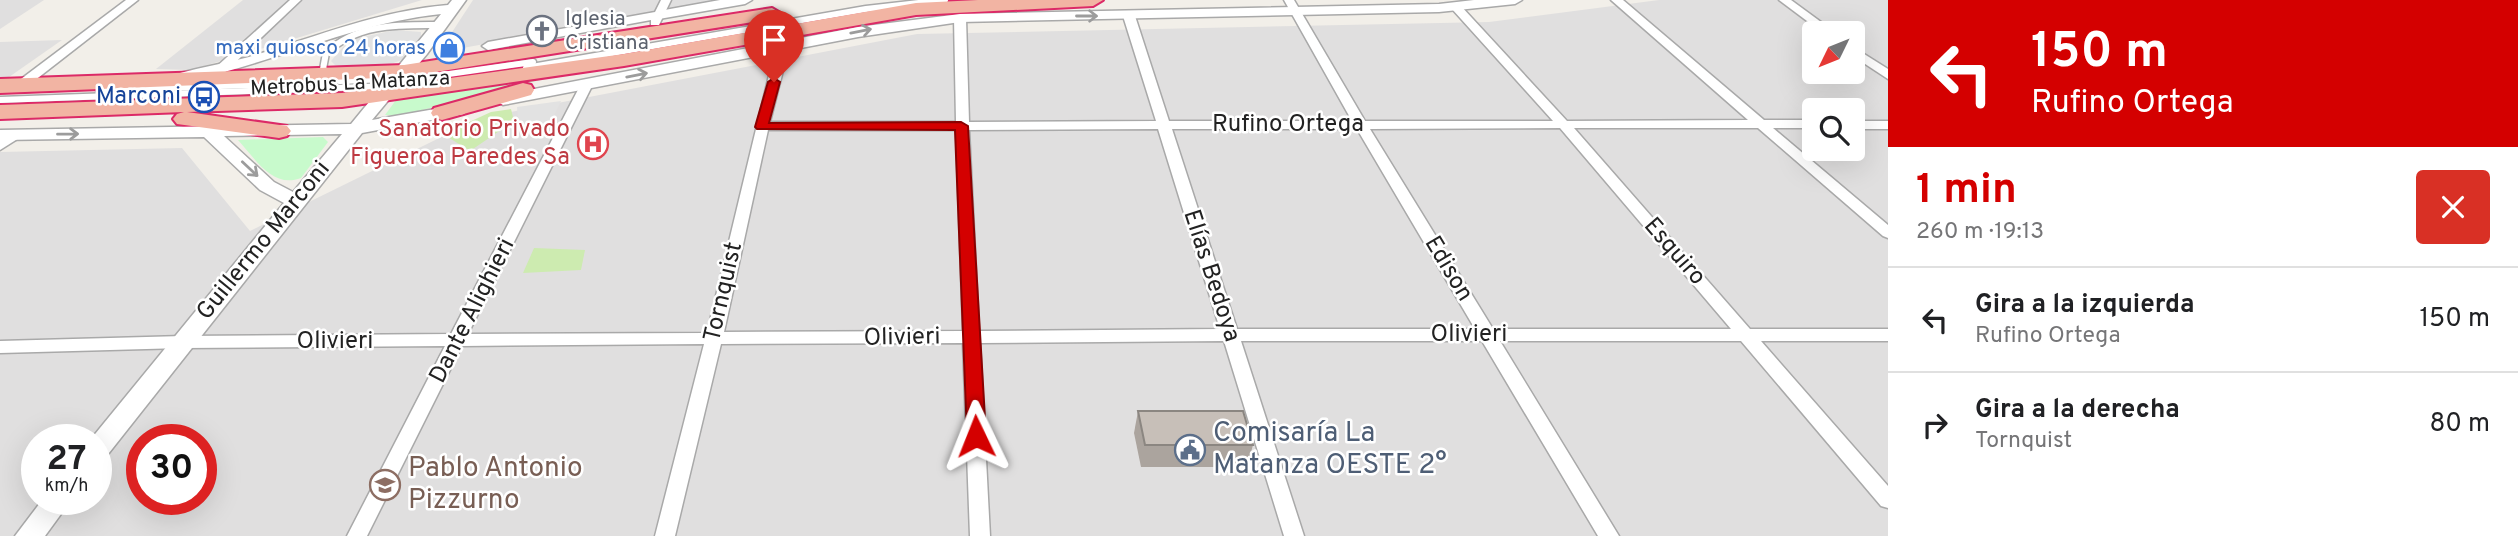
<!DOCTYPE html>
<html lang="es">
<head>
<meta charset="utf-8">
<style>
	:root { --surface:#fff; --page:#f6f6f6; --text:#202124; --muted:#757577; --line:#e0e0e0; --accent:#d40000 }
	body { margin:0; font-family:Overpass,sans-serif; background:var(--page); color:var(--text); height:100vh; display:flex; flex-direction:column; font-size:26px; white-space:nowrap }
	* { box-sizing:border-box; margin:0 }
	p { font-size:23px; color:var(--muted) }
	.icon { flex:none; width:38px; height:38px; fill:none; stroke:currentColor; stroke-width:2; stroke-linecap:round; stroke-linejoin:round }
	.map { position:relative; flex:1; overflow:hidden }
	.panel { display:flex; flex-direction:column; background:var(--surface); width:630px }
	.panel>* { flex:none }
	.hud { background:#d40000; color:#fff; overflow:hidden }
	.needle { width:46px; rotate:227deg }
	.fabs { position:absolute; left:1802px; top:21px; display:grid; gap:14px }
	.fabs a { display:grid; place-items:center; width:63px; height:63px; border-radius:7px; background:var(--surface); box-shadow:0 7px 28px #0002; font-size:35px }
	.speed { position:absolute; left:21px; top:424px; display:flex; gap:14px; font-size:35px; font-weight:700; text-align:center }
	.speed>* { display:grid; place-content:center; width:91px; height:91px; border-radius:50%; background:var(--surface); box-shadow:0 7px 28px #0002; line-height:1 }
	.speed small { font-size:18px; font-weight:400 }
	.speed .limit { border:10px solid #d22; background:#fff; color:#111 }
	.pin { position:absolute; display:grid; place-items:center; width:60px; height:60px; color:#fff; margin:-72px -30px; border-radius:50% 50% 50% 0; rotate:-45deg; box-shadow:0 0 7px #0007 }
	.pin .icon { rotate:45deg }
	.me { position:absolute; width:77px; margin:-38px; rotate:358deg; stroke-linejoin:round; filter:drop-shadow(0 0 5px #0008) }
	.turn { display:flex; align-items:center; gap:24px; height:147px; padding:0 28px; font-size:32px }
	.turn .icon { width:91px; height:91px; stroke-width:2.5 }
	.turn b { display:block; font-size:49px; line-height:60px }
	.round { display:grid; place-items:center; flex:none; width:74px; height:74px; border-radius:7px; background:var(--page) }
	.overview { display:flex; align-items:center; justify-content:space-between; height:119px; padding:0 28px }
	h1 { font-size:42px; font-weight:700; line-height:52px; color:var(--accent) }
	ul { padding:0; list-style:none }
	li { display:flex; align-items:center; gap:21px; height:105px; padding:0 28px; border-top:2px solid var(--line) }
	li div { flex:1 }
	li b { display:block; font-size:26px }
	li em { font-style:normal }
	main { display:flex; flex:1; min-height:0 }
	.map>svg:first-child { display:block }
</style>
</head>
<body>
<main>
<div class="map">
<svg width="1888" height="536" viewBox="0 0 1888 536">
	<rect width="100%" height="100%" fill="#f2efe9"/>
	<g fill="#e0dfdf" fill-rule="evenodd">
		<path d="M0 0H44L0 29Z"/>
		<path d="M243 0H422L191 70 156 69Z"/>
		<path d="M473 0H720L452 50 443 46Z"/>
		<path d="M1659 0H1888V536H0V152L182 148 250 231 480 118 917 34 1489 22ZM1815 33H1853V72H1815ZM1815 110H1853V149H1815ZM37 439H96V499H37ZM142 439H201V499H142Z"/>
		<path d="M62 40 9 77H0V42Z"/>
	</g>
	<g fill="#cdebb0">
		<path d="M511 109 514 121 470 151 443 134 491 112Z"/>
		<path d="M534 248 585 250 581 270 523 273Z"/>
	</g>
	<g fill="#c8facc">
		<path d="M568 73 402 115H385L396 100 400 98Z"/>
		<path d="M323 137 328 142 301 178C272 189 255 158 238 140Z"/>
	</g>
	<g fill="#e2e2e2">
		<path d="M395 30 421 32V38L405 59 384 66 347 68 335 65 331 61 344 46 354 39Z"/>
		<path d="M561 101 545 133 507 129 518 120 517 107Z"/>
	</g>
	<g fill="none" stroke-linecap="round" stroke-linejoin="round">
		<g stroke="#a9a9a9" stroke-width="9">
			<g id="service">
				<path d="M526 68 866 9 945 0"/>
				<path d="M328 72 323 69 326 53C358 23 399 25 440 25"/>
				<path d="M340 81 428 77 533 62"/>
				<path d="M99 90 250 85"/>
				<path d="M0 100 392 86"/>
			</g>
		</g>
		<g stroke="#a9a9a9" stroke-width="3">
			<g id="minor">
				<path d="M126 0H138L25 88H17V82Z"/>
				<path d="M290 0H301L223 74H215V68Z"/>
				<path d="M661 0H671L659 25H651V20L488 50 482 46 488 42 655 12Z"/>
				<path d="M1284 0H1294L1365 121H1553L1452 9 1451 7 1456 4 1460 5 1567 121 1748 120 1611 0H1623L1764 120H1815V128H1773L1888 225V238L1883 236 1758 128H1574L1750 329H1888V341H1761L1888 486V508L1881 506 1741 341H1500L1619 536H1598L1482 341H1241L1304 536H1284L1224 341 980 343 990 536H970L963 343 721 344 675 536H655L704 344 462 346 367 536H347L445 346 183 348 0 353V341L183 336 451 334 581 84 587 80 593 84 468 334 707 333 776 46H784L786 59 770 122H956L954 18 960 15 966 18 969 122 1156 121 1123 16 1129 13 1135 16 1169 121H1352ZM1560 128 1731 329H1493L1370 129ZM1158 129 1220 329 979 331 969 130ZM1172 129H1357L1475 329H1237ZM768 130H956L963 331 724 332Z"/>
				<path d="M1779 0H1791L1836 33H1823Z"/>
				<path d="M1853 47 1888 69V79L1853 56Z"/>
				<rect x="1853" y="121" width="35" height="8"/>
				<path d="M14 131 21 135 19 138 0 150V139Z"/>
			</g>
		</g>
		<g stroke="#a9a9a9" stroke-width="3">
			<g id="tertiary">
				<path d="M452 0H466L427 54 372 120 458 105 464 106 467 110 464 114 362 133 105 458 96 461V439H91L284 203 260 190 204 137 0 140V130L351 124 441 14C353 23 272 64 186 81L178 76 180 73C203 67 226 63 249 57 315 37 378 11 448 5ZM342 134 293 192 274 182 224 136Z"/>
				<path d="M720 0H752L745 4 659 19 652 15 659 11Z"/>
				<path d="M1474 0H1522L1515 4 1439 12 960 22 858 37 503 105 495 100 503 95 858 27 960 14 1439 4Z"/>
				<path d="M43 499H72L45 536H15Z"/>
			</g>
		</g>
		<g stroke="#dc2a67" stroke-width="4">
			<g id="trunk">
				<path d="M978 0H1103L1093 6 916 15 624 66 342 107 187 112 287 126 291 131 287 136 279 138 177 124 173 119 177 114 184 112 0 119V105L342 93 624 54 916 3Z"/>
				<path d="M772 8 782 14 779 18 404 77 0 93V79L404 65Z"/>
				<path d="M523 83 531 85 534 90 531 95 442 120 434 118 431 113 434 108Z"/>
			</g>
		</g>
		<use href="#service" stroke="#fff" stroke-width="6"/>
		<use href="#minor" fill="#fff" fill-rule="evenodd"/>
		<use href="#tertiary" fill="#fff" fill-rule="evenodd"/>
		<use href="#trunk" fill="#f2b4a3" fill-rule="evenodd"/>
	</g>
	<path fill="#aba49e" d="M1138 411 1253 445 1247 467H1141L1134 433Z"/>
	<path fill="#c7bfb8" stroke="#8b8681" stroke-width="2" d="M1138 411H1243L1253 445H1145Z"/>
	<defs><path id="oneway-shaft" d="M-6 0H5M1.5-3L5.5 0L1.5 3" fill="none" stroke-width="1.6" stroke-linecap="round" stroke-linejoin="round" transform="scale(1.75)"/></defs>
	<g stroke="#9c9c9c">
		<use href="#oneway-shaft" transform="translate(1087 16)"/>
		<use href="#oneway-shaft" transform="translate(861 31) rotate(-11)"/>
		<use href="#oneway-shaft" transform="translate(637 75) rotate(-11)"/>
		<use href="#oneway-shaft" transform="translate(68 134) rotate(-1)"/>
		<use href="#oneway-shaft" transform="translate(250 169) rotate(43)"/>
	</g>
	<path fill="#d40000" stroke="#8a0000" stroke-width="2" d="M774 78 780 82 769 123 961 122 968 126 986 436 983 442 976 444 970 442 967 436 955 130 757 129 755 127 768 82Z"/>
	<defs>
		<g id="church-ring" transform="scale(1.575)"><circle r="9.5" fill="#fff" stroke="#6b7280" stroke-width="1.5"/><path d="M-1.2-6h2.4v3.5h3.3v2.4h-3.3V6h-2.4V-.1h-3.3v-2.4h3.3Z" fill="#6b7280"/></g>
		<g id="shop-ring" transform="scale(1.575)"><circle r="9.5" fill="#fff" stroke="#3f7fe0" stroke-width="1.5"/><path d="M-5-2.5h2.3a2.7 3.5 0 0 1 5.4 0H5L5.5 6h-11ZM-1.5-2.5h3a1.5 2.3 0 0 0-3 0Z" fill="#3f7fe0"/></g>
		<g id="bus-ring" transform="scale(1.575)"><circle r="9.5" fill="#fff" stroke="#1a4fb4" stroke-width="1.5"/><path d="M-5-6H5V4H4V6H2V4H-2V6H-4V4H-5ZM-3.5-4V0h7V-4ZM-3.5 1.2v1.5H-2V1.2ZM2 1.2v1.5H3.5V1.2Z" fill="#1a4fb4"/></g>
		<g id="hospital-ring" transform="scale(1.575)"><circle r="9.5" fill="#fff" stroke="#e0444e" stroke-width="1.5"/><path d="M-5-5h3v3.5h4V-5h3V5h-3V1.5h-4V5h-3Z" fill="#e0444e"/></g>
		<g id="civic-ring" transform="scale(1.575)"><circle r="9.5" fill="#fff" stroke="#5c6f8a" stroke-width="1.5"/><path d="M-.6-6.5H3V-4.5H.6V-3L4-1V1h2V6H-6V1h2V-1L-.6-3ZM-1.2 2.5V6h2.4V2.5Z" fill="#5c6f8a"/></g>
		<g id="school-ring" transform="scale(1.575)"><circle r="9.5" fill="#fff" stroke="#8d6e63" stroke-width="1.5"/><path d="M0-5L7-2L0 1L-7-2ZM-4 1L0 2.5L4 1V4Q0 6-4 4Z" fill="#8d6e63"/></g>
	</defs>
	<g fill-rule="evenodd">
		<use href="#church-ring" x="542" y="31"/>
		<use href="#shop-ring" x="449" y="48"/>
		<use href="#bus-ring" x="204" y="97"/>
		<use href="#hospital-ring" x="593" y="144"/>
		<use href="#civic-ring" x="1190" y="450"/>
		<use href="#school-ring" x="385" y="485"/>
	</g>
	<g text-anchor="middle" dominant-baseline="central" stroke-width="5" stroke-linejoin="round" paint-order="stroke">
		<g font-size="21" fill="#5b616d" stroke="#fff" text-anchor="start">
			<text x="565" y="19">Iglesia<tspan x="565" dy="24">Cristiana</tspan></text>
		</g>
		<g font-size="21" fill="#366cbe" stroke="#fff" text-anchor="end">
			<text x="426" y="48">maxi quiosco 24 horas</text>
		</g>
		<g font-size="21" fill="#222" stroke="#fff">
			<text transform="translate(350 84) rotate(-3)">Metrobus La Matanza</text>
		</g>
		<g font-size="24" fill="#164399" stroke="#fff" text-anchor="end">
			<text x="181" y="97">Marconi</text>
		</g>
		<g font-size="24" fill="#222" stroke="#fff">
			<text x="1288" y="125">Rufino Ortega</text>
			<text transform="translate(264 241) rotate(-51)">Guillermo Marconi</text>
			<text transform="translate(1674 252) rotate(49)">Esquiro</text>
			<text transform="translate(1448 269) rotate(59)">Edison</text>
			<text transform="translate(1211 276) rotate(72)">Elías Bedoya</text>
			<text transform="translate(724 292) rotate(-77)">Tornquist</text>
			<text transform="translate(473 311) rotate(-63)">Dante Alighieri</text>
			<text x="1469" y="335">Olivieri</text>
			<text transform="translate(902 338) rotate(-1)">Olivieri</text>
			<text x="335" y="342">Olivieri</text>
		</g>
		<g font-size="24" fill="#be3a42" stroke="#fff" text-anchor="end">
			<text x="570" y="130">Sanatorio Privado<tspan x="570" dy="28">Figueroa Paredes Sa</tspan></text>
		</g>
		<g font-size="28" fill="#4e5e75" stroke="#fff" text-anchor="start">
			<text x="1213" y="434">Comisaría La<tspan x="1213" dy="32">Matanza OESTE 2°</tspan></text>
		</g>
		<g font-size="28" fill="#785e54" stroke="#fff" text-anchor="start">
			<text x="408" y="469">Pablo Antonio<tspan x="408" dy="32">Pizzurno</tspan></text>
		</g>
	</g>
</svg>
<div class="fabs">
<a><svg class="needle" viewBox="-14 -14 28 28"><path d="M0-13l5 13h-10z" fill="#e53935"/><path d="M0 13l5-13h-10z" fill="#757577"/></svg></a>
<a><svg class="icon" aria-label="search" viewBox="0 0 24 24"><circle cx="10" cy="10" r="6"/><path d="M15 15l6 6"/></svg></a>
</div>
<div class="speed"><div>27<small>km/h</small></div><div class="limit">30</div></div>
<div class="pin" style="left:774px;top:82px;background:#d93025"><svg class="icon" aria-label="arrive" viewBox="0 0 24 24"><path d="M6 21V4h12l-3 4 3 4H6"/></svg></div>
<svg class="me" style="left:976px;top:436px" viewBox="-20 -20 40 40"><path d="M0-17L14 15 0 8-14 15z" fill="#d40000" stroke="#fff" stroke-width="4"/></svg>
</div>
<section class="panel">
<div class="hud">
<div class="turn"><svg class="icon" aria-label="left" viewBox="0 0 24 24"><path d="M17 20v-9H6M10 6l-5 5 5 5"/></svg><div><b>150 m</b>Rufino Ortega</div></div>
</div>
<div class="overview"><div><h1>1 min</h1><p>260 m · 19:13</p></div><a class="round" style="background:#d93025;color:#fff"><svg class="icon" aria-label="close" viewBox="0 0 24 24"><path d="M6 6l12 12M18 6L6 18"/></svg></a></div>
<ul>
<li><svg class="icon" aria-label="left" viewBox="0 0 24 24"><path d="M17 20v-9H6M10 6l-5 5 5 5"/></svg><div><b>Gira a la izquierda</b><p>Rufino Ortega</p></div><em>150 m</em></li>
<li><svg class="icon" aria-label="right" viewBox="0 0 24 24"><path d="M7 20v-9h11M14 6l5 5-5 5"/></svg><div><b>Gira a la derecha</b><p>Tornquist</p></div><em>80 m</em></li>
</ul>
</section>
</main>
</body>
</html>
